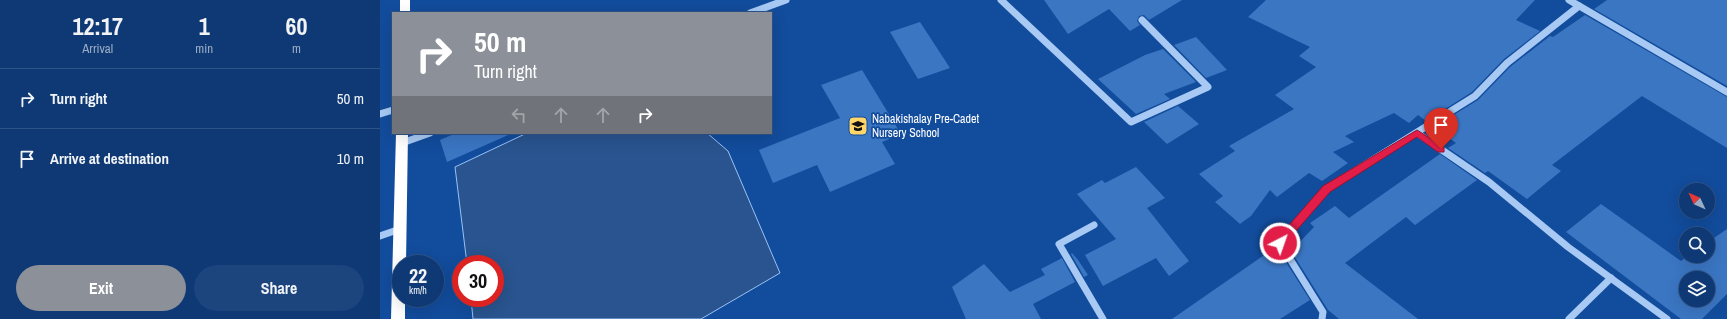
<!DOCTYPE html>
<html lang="en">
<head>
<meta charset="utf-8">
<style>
	:root { --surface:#0e3975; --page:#1c447d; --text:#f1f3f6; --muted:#9bacc5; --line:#2e5387; --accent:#8c9099 }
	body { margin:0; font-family:"Archivo Narrow",sans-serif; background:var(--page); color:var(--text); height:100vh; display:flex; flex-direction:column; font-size:15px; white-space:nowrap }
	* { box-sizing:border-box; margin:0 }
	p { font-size:13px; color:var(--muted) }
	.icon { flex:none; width:22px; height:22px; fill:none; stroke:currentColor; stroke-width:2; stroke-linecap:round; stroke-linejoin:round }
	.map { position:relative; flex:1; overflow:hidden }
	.details { display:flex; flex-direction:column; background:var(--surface); width:380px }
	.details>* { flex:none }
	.guide { position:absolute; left:12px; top:12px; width:380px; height:122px; border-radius:0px; box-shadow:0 4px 16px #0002,0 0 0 1px var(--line); background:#8c9099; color:#fff; overflow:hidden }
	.needle { width:26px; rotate:314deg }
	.fabs { position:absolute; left:1299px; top:183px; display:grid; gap:8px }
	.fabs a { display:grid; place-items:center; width:36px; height:36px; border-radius:50%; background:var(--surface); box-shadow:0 4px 16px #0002,0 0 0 1px var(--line); font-size:20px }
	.speed { position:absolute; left:12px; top:255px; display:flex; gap:8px; font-size:20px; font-weight:700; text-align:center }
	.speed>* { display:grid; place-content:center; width:52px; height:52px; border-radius:50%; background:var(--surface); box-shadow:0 4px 16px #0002,0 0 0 1px var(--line); line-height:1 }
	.speed small { font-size:10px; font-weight:400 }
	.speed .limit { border:6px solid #d22; background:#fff; color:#111 }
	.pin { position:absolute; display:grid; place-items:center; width:34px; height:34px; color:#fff; margin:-41px -17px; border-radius:50% 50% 50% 0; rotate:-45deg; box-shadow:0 0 4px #0007 }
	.pin .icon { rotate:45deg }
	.me { position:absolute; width:44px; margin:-22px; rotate:41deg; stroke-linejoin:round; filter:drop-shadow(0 0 3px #0008) }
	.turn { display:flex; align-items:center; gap:14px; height:84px; padding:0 16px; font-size:18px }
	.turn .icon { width:52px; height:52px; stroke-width:2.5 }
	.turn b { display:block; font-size:28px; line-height:34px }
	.lanes { display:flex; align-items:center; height:38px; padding:0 16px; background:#0003; justify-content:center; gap:20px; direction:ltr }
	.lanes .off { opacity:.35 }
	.eta { display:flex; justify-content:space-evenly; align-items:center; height:68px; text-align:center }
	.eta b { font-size:24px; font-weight:700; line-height:28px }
	.button { display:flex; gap:8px; margin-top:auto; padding:8px 16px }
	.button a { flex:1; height:46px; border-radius:24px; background:var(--accent); color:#fff; font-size:16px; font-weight:700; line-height:46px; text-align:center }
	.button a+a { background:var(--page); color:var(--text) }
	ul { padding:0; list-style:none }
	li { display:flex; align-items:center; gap:12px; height:60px; padding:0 16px; border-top:1px solid var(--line) }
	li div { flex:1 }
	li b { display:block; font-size:15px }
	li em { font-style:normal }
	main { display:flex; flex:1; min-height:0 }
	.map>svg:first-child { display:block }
</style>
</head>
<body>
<main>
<section class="details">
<div class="eta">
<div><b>12:17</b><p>Arrival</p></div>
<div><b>1</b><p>min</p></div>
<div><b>60</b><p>m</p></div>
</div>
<ul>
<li><svg class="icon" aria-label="right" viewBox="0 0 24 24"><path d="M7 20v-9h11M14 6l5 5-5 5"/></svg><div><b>Turn right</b></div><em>50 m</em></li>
<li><svg class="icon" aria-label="arrive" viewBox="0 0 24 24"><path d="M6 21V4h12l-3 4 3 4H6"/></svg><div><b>Arrive at destination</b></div><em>10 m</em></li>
</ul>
<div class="button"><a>Exit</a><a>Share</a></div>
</section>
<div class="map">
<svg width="1347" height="319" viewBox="0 0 1347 319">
	<rect width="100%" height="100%" fill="#124c9c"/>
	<path fill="#29548f" stroke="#99c3f7" d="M147 133H327L348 151 400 273 321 319H93L91 298H115V264H87L75 167Z"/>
	<g fill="#3b76c3" fill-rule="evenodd">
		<path d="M664 0H802L769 20 764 15 759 16 757 21 760 25 750 31 729 9 688 34Z"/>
		<path d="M886 0H1155L1136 20 1160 31 1124 59 1092 92 1046 121 1038 115 1029 123 1014 113 965 136 974 142 953 152 968 163 942 181 929 173 897 197 890 190 871 216 860 224 835 202 843 196 819 174 855 151 849 146 914 109 895 95 936 67 919 56 930 47 868 17Z"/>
		<path d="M1227 0H1347V86L1214 9Z"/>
		<path d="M1205 15 1347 97V148L1262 96 1172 165 1181 171 1147 199 1108 171 1105 173 1068 148 1076 143 1054 127 1098 100 1130 67 1170 36 1173 37Z"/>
		<path d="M540 22 570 68 538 79 510 32Z"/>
		<path d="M816 37 847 70 826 78 794 45Z"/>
		<path d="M783 49 816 82 784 94 790 99 756 114 718 79 765 55Z"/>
		<path d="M482 70 521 134 502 142 515 164 450 192 437 165 393 183 379 150 460 118 441 85Z"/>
		<path d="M798 106 819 124 787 144 764 122Z"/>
		<path d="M76 133H133L67 162 60 140Z"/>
		<path d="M1060 154 1097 180 1035 225 1026 217 965 263 1038 319H959L948 310 911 251 934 227 930 223 955 206 969 218Z"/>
		<path d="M756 167 785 198 767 208 809 261 789 276 776 258 723 286 705 255 736 239 697 194 722 180 725 183Z"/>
		<path d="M1221 204 1301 261 1308 256H1328V242L1347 229V294L1322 319H1301L1186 232ZM1306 278H1328V300H1306Z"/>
		<path d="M890 251 900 264 904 259 930 300 900 319H792Z"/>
		<path d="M692 253 698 260 708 275 704 277 691 254Z"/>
		<path d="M682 258 695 282 653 304 661 319H586L572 287 604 264 630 292 665 275 661 269Z"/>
	</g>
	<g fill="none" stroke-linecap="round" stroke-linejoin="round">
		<g stroke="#a7c9f4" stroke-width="7">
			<path d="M621 0 751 122 828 87 762 20"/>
			<path d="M1189 0 1347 92"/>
			<path d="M370 13 406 0"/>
			<path d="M0 114 13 110"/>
			<path d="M1037 133 1109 182 1188 247 1287 319"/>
			<path d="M22 143 50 133"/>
			<path d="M714 225 679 244 723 319"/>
			<path d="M0 236 20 229"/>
			<path d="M942 319 943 312 900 243 946 189 1095 96 1127 63 1199 6"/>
			<path d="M1189 319 1231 278"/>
		</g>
		<g fill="#fff" fill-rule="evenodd">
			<rect x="20" y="0" width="10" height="13"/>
			<path d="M16 133H28L26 264H21V298H25V319H11Z"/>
		</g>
	</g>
	<path fill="#e11d48" stroke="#92132f" d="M1037 130 1064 147V152H1058L1037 137 950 192 903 246H896L895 243 896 240 943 186Z"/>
	<defs>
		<g id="school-square" transform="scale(1)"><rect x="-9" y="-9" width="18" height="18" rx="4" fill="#ffd66a" stroke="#124c9c"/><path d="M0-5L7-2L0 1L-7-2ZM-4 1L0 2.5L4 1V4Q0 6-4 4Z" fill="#111"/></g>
	</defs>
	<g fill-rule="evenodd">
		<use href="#school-square" x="478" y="126"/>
	</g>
	<g text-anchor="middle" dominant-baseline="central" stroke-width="3.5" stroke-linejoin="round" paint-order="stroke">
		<g font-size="12" fill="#fff" stroke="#124c9c" text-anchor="start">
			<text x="492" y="119">Nabakishalay Pre-Cadet<tspan x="492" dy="14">Nursery School</tspan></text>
		</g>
	</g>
</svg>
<div class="fabs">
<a><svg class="needle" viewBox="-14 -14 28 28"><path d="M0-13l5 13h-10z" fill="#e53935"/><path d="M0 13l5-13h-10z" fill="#9bacc5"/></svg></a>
<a><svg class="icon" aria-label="search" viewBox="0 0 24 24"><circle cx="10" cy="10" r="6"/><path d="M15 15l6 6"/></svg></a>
<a><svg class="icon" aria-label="layers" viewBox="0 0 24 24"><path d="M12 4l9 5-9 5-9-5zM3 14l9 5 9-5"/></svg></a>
</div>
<div class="speed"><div>22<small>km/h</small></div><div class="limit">30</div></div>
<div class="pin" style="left:1061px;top:149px;background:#d93025"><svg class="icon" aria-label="arrive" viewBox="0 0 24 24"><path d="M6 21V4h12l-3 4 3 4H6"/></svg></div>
<svg class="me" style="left:900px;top:243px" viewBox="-20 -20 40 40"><circle r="17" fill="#e11d48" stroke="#fff" stroke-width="3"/><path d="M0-11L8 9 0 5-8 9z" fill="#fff"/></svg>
<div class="guide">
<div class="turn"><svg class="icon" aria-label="right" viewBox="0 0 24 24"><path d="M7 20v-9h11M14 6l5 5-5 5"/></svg><div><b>50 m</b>Turn right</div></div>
<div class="lanes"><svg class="icon off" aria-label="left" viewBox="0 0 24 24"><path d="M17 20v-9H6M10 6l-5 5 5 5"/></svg><svg class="icon off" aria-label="ahead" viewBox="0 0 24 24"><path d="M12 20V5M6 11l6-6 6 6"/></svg><svg class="icon off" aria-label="ahead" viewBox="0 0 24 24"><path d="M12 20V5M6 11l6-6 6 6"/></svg><svg class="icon" aria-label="right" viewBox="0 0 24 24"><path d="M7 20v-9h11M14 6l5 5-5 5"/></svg></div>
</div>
</div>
</main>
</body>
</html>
